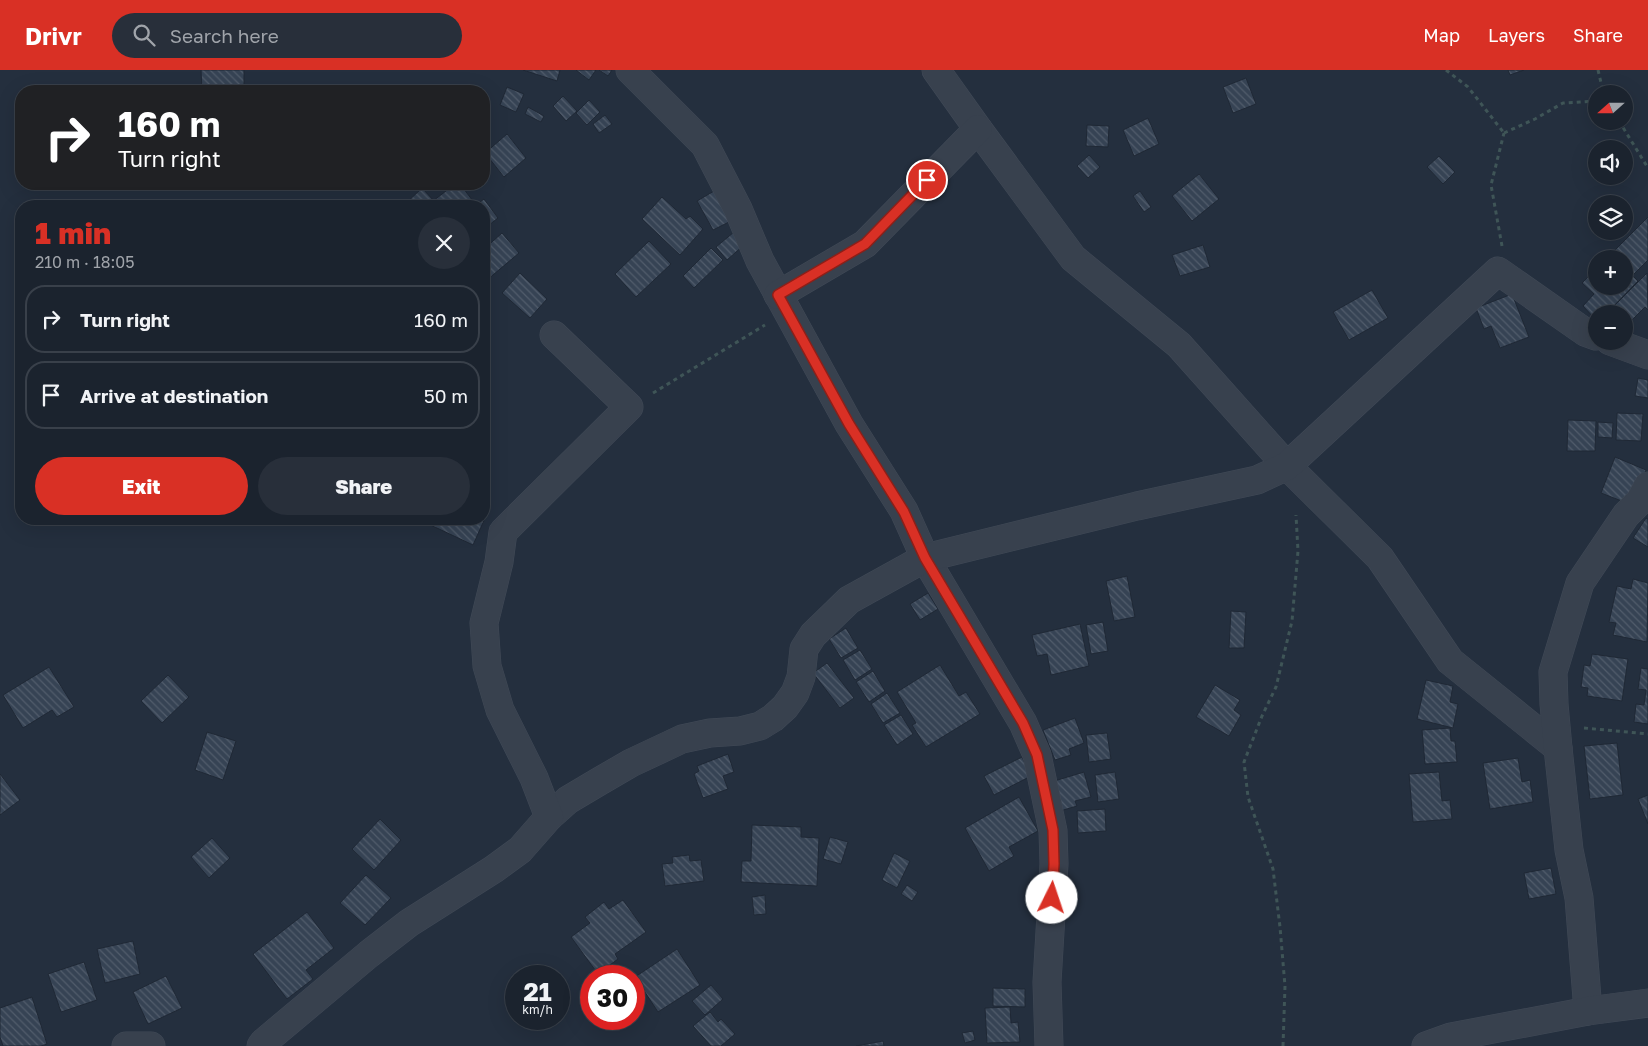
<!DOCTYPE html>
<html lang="en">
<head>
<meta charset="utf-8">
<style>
	:root { --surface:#1b232e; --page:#282f3a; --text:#f1f3f6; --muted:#a0a4aa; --line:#39404a; --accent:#d93025 }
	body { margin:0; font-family:"Golos Text",sans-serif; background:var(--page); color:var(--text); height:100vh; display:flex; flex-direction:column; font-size:19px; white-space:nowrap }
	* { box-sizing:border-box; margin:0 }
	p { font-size:16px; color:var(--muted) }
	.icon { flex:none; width:28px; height:28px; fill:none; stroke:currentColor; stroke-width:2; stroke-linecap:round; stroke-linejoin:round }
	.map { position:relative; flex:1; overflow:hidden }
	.panel { position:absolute; left:15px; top:130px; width:475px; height:325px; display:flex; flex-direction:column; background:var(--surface); border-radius:20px; box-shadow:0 5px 20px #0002,0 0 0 1px var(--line) }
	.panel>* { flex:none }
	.guide { position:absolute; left:15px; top:15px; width:475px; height:105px; border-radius:20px; box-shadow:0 5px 20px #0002,0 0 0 1px var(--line); background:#202124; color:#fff; overflow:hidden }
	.needle { width:32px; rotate:249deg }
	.controls { position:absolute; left:1588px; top:15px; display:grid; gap:10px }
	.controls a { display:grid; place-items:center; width:45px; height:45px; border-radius:50%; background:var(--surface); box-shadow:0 5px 20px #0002,0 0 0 1px var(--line); font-size:25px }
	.speed { position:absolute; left:505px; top:895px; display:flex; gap:10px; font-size:25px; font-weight:700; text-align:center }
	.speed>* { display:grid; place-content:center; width:65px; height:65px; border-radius:50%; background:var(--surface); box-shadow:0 5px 20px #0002,0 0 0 1px var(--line); line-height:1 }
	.speed small { font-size:12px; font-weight:400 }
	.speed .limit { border:8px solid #d22; background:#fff; color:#111 }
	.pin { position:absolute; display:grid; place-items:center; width:42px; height:42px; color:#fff; margin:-21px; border:2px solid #fff; border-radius:50%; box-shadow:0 1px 5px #0007 }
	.me { position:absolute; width:55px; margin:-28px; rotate:4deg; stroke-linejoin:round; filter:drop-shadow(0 0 4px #0008) }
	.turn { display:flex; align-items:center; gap:18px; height:105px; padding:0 20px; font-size:22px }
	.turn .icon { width:65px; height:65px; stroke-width:2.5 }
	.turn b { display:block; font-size:35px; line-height:42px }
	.round { display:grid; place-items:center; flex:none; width:52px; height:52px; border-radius:26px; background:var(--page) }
	.head { display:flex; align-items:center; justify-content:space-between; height:85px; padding:0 20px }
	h1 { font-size:30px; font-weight:800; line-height:38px; color:var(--accent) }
	.action { display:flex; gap:10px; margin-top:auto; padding:10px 20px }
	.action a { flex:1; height:58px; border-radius:30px; background:var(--accent); color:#fff; font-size:20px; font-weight:800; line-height:58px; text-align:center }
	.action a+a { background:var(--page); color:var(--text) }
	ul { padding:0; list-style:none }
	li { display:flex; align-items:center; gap:15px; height:68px; margin:0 10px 8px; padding:0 10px; border:2px solid var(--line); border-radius:20px }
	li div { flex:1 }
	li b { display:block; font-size:19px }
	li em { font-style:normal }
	header { display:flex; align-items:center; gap:30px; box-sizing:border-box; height:70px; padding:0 25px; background:var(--accent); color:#fff }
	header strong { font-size:24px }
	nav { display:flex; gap:28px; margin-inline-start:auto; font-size:18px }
	.search { width:350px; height:45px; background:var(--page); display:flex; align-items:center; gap:12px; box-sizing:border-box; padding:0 18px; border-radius:28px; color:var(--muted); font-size:19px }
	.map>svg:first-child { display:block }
</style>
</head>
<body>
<header>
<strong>Drivr</strong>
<div class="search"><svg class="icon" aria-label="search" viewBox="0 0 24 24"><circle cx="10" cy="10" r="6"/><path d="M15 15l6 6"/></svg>Search here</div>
<nav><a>Map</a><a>Layers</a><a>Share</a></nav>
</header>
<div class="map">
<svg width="1648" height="976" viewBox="0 0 1648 976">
	<defs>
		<pattern id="building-back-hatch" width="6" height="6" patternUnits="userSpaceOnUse" patternTransform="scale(1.25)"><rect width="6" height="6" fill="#364354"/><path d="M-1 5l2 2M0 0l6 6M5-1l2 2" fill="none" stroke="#515c6b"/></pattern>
	</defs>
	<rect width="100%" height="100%" fill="#242f3e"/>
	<g fill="url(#building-back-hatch)" stroke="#1f2835">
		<path d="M201 0H244V21H202Z"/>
		<path d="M523 0H560L557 11Z"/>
		<path d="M576 0H596L589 10Z"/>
		<path d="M599 0H612L608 6Z"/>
		<path d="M1508 0H1524L1510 5Z"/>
		<path d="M1246 8 1256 34 1233 43 1223 17Z"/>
		<path d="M507 17 524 24 516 42 500 35Z"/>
		<path d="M563 26 577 41 566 51 553 36Z"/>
		<path d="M589 30 600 42 587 55 576 43Z"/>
		<path d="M528 37 544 46 541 52 525 44Z"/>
		<path d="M605 45 612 54 599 63 593 54Z"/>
		<path d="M1148 48 1159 74 1134 86 1123 60Z"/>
		<path d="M1087 55 1109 56 1108 77 1086 76Z"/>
		<path d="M507 64 526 88 504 107 485 83Z"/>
		<path d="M1089 85 1100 97 1088 108 1077 96Z"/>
		<path d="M1439 86 1455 102 1443 114 1427 97Z"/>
		<path d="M1199 104 1219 129 1192 151 1172 126Z"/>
		<path d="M455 114H460L476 135 484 129 498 148 484 159V136H437L433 131Z"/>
		<path d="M422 118 435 132 431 136H403Z"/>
		<path d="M714 121 731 151 713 160 697 131Z"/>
		<path d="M1140 121 1151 137 1144 142 1133 126Z"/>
		<path d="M662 127 686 149 690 146 703 159 680 185 642 149Z"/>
		<path d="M1648 147V190L1633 205 1624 197V189L1607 188Z"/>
		<path d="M734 162 744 175 727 190 716 177Z"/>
		<path d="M502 163 519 183 487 210 484 207V179Z"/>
		<path d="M649 171 671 194 636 227 615 204Z"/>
		<path d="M1203 175 1210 197 1180 206 1172 185Z"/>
		<path d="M711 178 723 190 694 218 683 206Z"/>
		<path d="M1624 197 1638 211 1606 244H1596V250L1583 236 1594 224 1582 213 1596 199V216H1624Z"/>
		<path d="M520 203 547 229 530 248 502 223Z"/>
		<path d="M1647 203 1648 240 1645 237 1630 252 1614 236Z"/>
		<path d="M1372 220 1388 248 1349 270 1333 242Z"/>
		<path d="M1512 224 1529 267 1500 278 1491 256 1484 259 1476 238Z"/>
		<path d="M1638 308 1648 310V328L1635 326Z"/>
		<path d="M1617 343 1643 344 1641 371 1616 370Z"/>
		<path d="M1568 350 1596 351 1595 381H1567Z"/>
		<path d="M1598 352 1613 353 1612 368 1598 367Z"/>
		<path d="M1615 387 1646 400 1632 435 1601 423Z"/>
		<path d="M484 445 486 446 473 475 422 451 423 449H484Z"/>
		<path d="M1646 448 1648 449V477L1633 468Z"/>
		<path d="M1127 506 1135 547 1114 551 1106 511Z"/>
		<path d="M1633 509 1648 513 1647 572 1613 565 1616 553 1609 552 1617 516 1631 519Z"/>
		<path d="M928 523 938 539 920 550 910 534Z"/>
		<path d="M1231 541 1246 542 1244 578H1229Z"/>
		<path d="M1103 552 1108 581 1091 584 1086 555Z"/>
		<path d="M1080 554 1089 596 1051 605 1047 584 1037 586 1032 565Z"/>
		<path d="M846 558 858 578 841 588 829 569Z"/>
		<path d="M860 580 872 599 855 610 843 590Z"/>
		<path d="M1592 584 1628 589 1622 631 1587 626 1588 618 1581 617 1584 595 1590 596Z"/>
		<path d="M827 593 854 628 840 638 813 603Z"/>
		<path d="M940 595 959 626 966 622 980 644 926 677 912 655 916 653 897 622Z"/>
		<path d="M49 597 74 637 57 647 52 640 23 658 3 625Z"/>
		<path d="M1641 598 1648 599V654L1634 652 1636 634 1644 635 1646 620 1638 619Z"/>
		<path d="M873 601 885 621 869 632 856 612Z"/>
		<path d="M168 605 189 627 162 653 141 631Z"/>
		<path d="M1426 610 1453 616 1450 632 1458 634 1453 658 1417 649Z"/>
		<path d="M1215 615 1240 630 1234 640 1241 645 1229 666 1196 647Z"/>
		<path d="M887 623 900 643 883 653 871 634Z"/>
		<path d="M901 645 913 664 897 675 884 655Z"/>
		<path d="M1075 648 1084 673 1069 679 1071 685 1055 690 1043 660Z"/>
		<path d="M1450 658 1451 671H1455L1457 692 1425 694 1422 660Z"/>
		<path d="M207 662 236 671 223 710 195 700Z"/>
		<path d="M1107 663 1111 689 1089 692 1086 665Z"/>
		<path d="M1617 673 1623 725 1590 729 1584 676Z"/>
		<path d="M728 684 734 702 723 706 728 719 703 728 694 704 699 701 697 696Z"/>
		<path d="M1022 687 1031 706 994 725 984 706Z"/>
		<path d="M1518 688 1522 712 1530 710 1533 732 1490 739 1483 693Z"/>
		<path d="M1084 702 1091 727 1075 731 1077 736 1060 741 1051 712Z"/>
		<path d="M1115 702 1119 729 1098 732 1095 705Z"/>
		<path d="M1439 702 1442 731 1450 730 1452 749 1413 752 1409 704Z"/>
		<path d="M0 704 20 730 0 745Z"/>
		<path d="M1648 725V754L1638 729Z"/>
		<path d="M1019 727 1038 761 1009 777 1014 786 989 801 965 758Z"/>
		<path d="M1105 739 1106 761 1078 763 1077 741Z"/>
		<path d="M380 749 401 770 374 800 352 779Z"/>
		<path d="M752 755 801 757V767L819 768 817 816 741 812 742 791H751Z"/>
		<path d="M830 767 848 772 841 794 823 789Z"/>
		<path d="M212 768 230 788 209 808 191 787Z"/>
		<path d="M894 783 910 791 897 818 882 810Z"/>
		<path d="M689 785 690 791 701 790 704 811 665 816 662 794 673 793 672 787Z"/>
		<path d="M1551 798 1556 824 1529 829 1524 803Z"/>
		<path d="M366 805 391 828 365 855 340 833Z"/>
		<path d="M907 815 918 822 912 831 901 824Z"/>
		<path d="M765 825 766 844 754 845 752 827Z"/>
		<path d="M623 830 646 862 615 884 618 889 598 904 571 867 590 853 585 847 604 832 609 839Z"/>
		<path d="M307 842 334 878 306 900 313 909 287 929 253 884Z"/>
		<path d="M133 871 140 904 105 913 97 879Z"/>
		<path d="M677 879 700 915 658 942 635 907Z"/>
		<path d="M84 892 97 930 61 942 48 904Z"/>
		<path d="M166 906 182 938 148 954 133 922Z"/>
		<path d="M711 915 723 929 705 945 692 931Z"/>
		<path d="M993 918 1025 919V937L993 936Z"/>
		<path d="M32 927 47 974 41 976H3L0 967V938Z"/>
		<path d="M1010 937 1011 953 1018 952 1020 972 987 973 985 938Z"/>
		<path d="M710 942 718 952 721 949 735 964 721 976H711L693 956Z"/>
		<path d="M973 961 975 970 965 973 962 963Z"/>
		<path d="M883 971 884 976H856Z"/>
	</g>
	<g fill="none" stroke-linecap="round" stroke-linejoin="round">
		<g stroke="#414a57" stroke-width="29">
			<g id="street">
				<path d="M630 0 705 75 738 139 760 191 849 354 904 441 925 488 1023 653 1037 685 1053 761 1054 794 1047 912 1049 976"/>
				<path d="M936 0 978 59 1073 188 1179 275 1287 396 1380 488 1450 591 1558 678"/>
				<path d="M778 225 865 174 978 59"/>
				<path d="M1610 271 1648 285"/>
				<path d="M549 747 568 730 600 711 631 693 682 669 710 663 740 661 760 656 773 648 785 637 795 623 801 607 804 579 813 565 849 530 925 488 1137 436 1257 410 1287 396 1498 201 1585 262 1596 266"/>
				<path d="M1588 941 1579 828 1569 780 1558 678 1554 634 1553 602 1580 513 1626 445 1640 431 1648 416"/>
				<path d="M126 976H151"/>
				<path d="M261 976 264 972 369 884 409 853 494 799 520 780 549 747 534 708 500 640 487 596 484 553 499 492 503 462 629 337 554 265"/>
				<path d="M1426 976 1451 967 1588 941 1648 933"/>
			</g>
		</g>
		<g stroke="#3f5557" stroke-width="3" stroke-dasharray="4 4" stroke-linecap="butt">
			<path d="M1446 0 1468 17 1504 63"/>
			<path d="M1598 0 1603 21 1601 24"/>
			<path d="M1619 51 1648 98"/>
			<path d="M1504 63 1535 49 1563 33 1596 31"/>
			<path d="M1502 176 1491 115 1504 63"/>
			<path d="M653 323 765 255"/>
			<path d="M1584 658 1648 664"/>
			<path d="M1283 976 1285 916 1280 857 1273 799 1248 727 1244 692 1262 646 1276 617 1292 551 1298 481 1296 445"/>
		</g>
		<use href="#street" stroke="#38414e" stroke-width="28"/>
	</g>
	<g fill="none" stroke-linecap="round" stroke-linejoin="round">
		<g stroke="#8d1f18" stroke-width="12">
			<path id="route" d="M927 110 865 174 778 225 849 354 904 442 925 488 1023 653 1037 685 1053 760 1054 794 1052 828"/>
		</g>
		<use href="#route" stroke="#d93025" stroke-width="9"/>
	</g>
</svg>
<div class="controls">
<a><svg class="needle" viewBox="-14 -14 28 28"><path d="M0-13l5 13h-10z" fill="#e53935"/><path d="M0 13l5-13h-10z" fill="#a0a4aa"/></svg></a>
<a><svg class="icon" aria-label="sound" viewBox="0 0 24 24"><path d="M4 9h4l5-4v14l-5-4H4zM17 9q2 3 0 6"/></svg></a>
<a><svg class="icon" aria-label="layers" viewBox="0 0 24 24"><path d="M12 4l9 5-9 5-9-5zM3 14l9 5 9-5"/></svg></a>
<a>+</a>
<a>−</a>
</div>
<div class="speed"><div>21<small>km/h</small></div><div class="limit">30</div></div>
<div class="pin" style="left:927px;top:110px;background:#d93025"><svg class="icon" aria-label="arrive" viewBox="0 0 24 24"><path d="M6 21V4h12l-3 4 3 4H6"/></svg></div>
<svg class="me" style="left:1052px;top:828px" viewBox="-20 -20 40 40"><circle r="19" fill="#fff"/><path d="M0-13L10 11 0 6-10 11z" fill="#d93025"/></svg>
<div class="guide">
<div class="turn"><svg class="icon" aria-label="right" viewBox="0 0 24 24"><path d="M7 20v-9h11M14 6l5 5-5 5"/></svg><div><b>160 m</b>Turn right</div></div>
</div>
<section class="panel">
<div class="head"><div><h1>1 min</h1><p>210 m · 18:05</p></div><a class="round"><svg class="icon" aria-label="close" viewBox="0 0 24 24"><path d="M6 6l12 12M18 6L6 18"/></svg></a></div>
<ul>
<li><svg class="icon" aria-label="right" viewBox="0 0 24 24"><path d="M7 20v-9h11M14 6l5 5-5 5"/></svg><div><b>Turn right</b></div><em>160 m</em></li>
<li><svg class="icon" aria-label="arrive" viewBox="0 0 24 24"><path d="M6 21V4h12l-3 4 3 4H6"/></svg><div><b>Arrive at destination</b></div><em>50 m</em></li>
</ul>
<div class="action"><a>Exit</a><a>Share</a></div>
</section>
</div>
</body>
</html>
